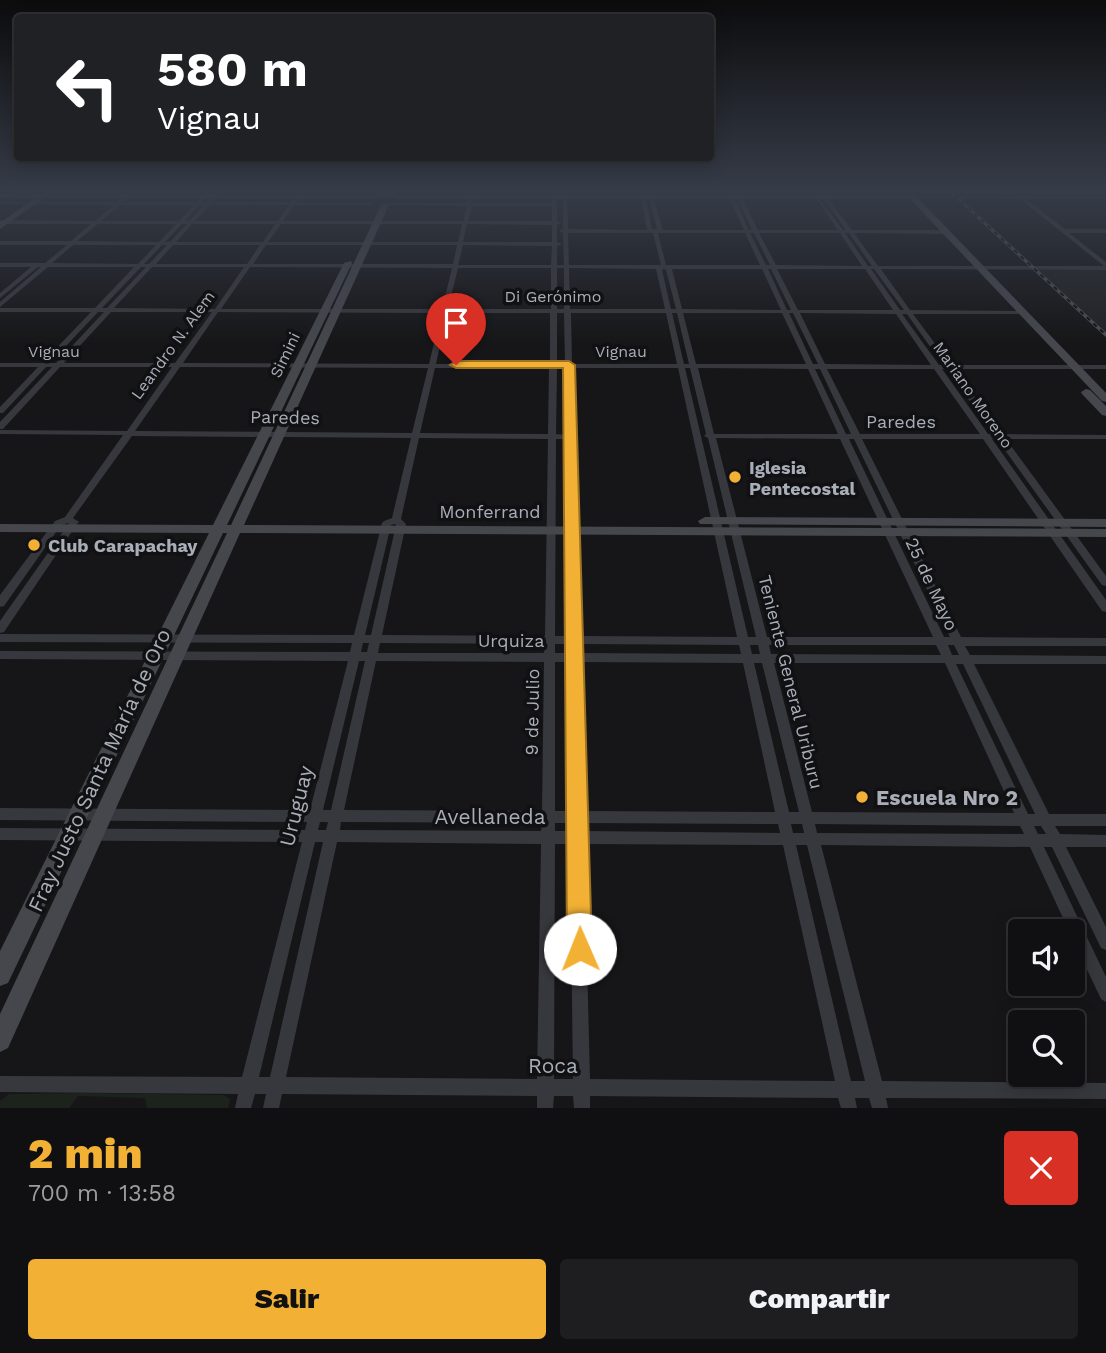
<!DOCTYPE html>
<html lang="es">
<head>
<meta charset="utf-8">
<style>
	:root { --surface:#101012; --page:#1e1e20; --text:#f1f3f6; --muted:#9c9d9f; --line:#303032; --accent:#f2b134 }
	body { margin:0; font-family:"Work Sans",sans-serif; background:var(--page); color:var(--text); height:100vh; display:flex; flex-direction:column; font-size:26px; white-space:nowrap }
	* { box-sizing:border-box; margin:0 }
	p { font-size:23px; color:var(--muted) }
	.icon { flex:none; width:38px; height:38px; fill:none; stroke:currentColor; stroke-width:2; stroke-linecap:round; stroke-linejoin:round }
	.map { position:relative; height:1108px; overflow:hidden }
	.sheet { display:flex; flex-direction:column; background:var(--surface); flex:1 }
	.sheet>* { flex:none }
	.guide { position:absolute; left:14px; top:14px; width:700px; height:147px; border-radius:7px; box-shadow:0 4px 18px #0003,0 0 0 2px var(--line); background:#202124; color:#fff; overflow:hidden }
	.controls { position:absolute; left:1008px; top:919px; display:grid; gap:14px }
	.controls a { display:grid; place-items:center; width:77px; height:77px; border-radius:7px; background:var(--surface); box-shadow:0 4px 18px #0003,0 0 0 2px var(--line); font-size:35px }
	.pin { position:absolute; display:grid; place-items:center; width:60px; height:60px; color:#fff; margin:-72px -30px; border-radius:50% 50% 50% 0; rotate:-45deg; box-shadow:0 0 7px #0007 }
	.pin .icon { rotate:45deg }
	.me { position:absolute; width:77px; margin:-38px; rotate:359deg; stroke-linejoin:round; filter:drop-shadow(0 0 5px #0008) }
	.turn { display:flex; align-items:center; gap:24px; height:147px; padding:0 28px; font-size:32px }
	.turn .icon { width:91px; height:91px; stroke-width:2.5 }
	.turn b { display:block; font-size:49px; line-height:60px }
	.round { display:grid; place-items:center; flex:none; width:74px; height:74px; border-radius:7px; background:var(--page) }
	.summary { display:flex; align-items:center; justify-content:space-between; height:119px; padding:0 28px }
	h1 { font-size:42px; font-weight:800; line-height:52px; color:var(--accent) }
	.button { display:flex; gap:14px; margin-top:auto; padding:14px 28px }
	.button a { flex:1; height:80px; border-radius:7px; background:var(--accent); color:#111; font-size:28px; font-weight:800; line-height:80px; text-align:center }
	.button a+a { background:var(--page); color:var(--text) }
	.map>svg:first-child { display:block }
</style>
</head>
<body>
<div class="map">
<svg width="1106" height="1108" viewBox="0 0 1106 1108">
	<rect width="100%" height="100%" fill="#161618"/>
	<g fill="#222225">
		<path d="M738 189H895L901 195H741Z"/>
		<path d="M960 189H1106V196L967 195Z"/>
		<path d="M1038 270H1106V333Z"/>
	</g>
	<path fill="#1c231d" d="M87 1093 224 1095 230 1099 228 1108H147L145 1098 78 1096 69 1108H0V1101L9 1094Z"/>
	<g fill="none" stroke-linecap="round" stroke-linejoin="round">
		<path fill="#37383d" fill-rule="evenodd" d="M132 189H137L123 202H197L209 189H214L202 202H207L219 189H224L213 202H291L300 189H305L296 202 371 203 373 204 371 205H294L283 221H463L467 206 390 205 388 204 390 203H467L471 189H475L472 203H552L553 189H557V221L562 223 557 225V242L562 244 557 246V265H564L563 233 559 231 563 229V189H567L568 229 647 230 641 197 643 196 645 197 652 229H657L649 197 651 196 653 197 663 230H744L725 189H730L749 230H752L733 189H738L758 230H838L815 197 817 196 843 230H846L823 197 825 196 852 230H946L949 232 946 234 854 233 878 266H1104L1020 199 912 198 910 197 912 196 1106 197V199H1026L1065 229H1106V233H1069L1106 262V270L881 269 910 310 1024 311V313L1022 314H913L951 365H1106V369H954L1002 434 1106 435V439H1006L1106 576V586L1102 585 997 439H992L1106 600V612L1102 611 983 439H862L961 637 1106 638V646H965L970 655 1106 656V664H974L1049 814H1106V826H1055L1060 834 1106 835V847H1066L1106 927V950L1101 948 1052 847H1044L1106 977V1002L1101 999 1073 940V931H1069L1030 847 821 845 882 1081 1106 1083V1099L886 1098 888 1108H872L869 1098H855L857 1108H841L838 1098 590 1096V1108H574L573 1096H554L553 1108H537V1096L282 1094 279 1108H263L266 1094H255L251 1108H235L238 1094 0 1092V1076L242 1077 302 842 0 840V828L305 830 307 822 0 820V808L310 810 348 661 0 659V651L350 652 352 643 0 642V634L354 635 382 523 384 521 392 518 411 438 132 436 73 518 79 522 77 524 4 632 0 633V621L69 523 61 525 4 606 0 607V595L55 521 65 517 123 435 0 434V430L127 431 172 367H60L3 429H0V422L52 367H46L3 413H0V407L38 367H0V363H42L91 312H0V308H95L134 267H48L0 307V302L41 267H38L0 298V293L31 267H0V263H45L67 245H0V241H71L91 224H0V220L95 221 114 205 0 204V202H117ZM120 205H194L179 221H101ZM199 205H204L189 221H185ZM210 205H289L278 221H195ZM472 206H552V221H468ZM98 224H176L159 242 77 241ZM182 224H187L170 242H165ZM192 224H275L263 242H176ZM281 224H462L458 242H268ZM467 224 552 225V242H463ZM568 233H653L661 265H569ZM658 233H745L760 265H666ZM750 233H754L770 265H766ZM759 233H840L862 266 776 265ZM845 233H849L872 266H868ZM73 245H156L138 264 52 263ZM162 245H167L149 264H144ZM173 245H260L247 264H156ZM266 245H457L453 264H253ZM463 245 552 246 551 265H458ZM141 267H146L107 308H102ZM152 267H244L215 309 114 308ZM250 267 452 268 442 309H221ZM458 268H551V309H448ZM557 268H564V309H557ZM569 268 656 269 665 309H570ZM664 269 666 270 676 309H671L662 270ZM672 269H762L781 310 682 309ZM768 269H771L791 310H787ZM777 269H865L893 310H798ZM871 269H874L904 310H900ZM98 312H104L56 363H50ZM111 312H212L175 363H64ZM218 312 441 313 429 364 183 363ZM447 313H550V364H436ZM557 313H564L565 364H557ZM571 313H666L677 364H572ZM672 313H677L689 364H684ZM683 313H782L806 364H696ZM789 313H793L818 364H813ZM800 313 896 314 931 365 825 364ZM902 314H907L943 365H939ZM180 367 428 368 412 433 135 431ZM435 368H549L548 434 420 433ZM557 368H565L566 435 556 434ZM572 368H678L737 637 579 636ZM685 368H690L706 434 704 436 708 438 756 637H748ZM698 368 808 369 838 434H714ZM815 369H820L851 434H846ZM827 369H934L980 434H860ZM942 369H946L994 434H988ZM419 438 548 439 545 636 382 635 406 524 401 519ZM716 438 840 439 933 637H767ZM556 439H566L568 636H555ZM849 439H854L950 637H944ZM395 524 396 525 371 635H365L391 525ZM363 643H369L367 652H361ZM380 643 545 644 544 653H378ZM555 644H568V653H555ZM579 644 739 645 741 654 579 653ZM750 645H758L760 654H752ZM769 645H936L941 655 771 654ZM948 645H954L959 655H952ZM359 661H365L331 810H323ZM376 661 544 662 542 811 344 810ZM555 662H568L570 811H555ZM579 662 743 663 775 812 583 811ZM754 663H762L799 812H789ZM774 663H945L1014 813 812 812ZM956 664H963L1035 814H1028ZM320 822H328L326 830H318ZM341 822 542 823 541 831 340 830ZM555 823H570V831H555ZM583 823 778 824 780 833 584 831ZM791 824H802L804 833H793ZM815 824 1020 826 1024 834 817 833ZM1034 826H1041L1046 834H1038ZM315 842H323L270 1077H259ZM337 842 541 844 537 1079 286 1077ZM555 844H570L573 1079H554ZM584 844 783 845 835 1081 590 1079ZM796 845H807L865 1081H851Z"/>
		<g fill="#45474d" fill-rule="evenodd">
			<path d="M385 192 399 195H915L1106 393V402L1102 401 910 199H399L385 196 371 199 44 198 0 229V223L35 198H0V194L371 195Z"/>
			<path d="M385 203 389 205 244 525 1106 529V537L240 533 8 1048 0 1052V1014L227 533H223L8 983 0 986V951L209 533 0 532V524L213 525 344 263 351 261 352 263 227 525H231L381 205Z"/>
			<path d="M1086 389 1090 390 1106 406V416L1102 415 1082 394 1081 392Z"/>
			<path d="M705 517 1106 519V527L700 524 698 521Z"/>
		</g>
		<g stroke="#4a4c52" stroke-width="3.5">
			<path id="rail" d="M948 189 1106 335"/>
		</g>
		<use href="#rail" stroke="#111113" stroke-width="2" stroke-dasharray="4.5" stroke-linecap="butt"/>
	</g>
	<linearGradient id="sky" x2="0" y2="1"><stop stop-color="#0c0c0d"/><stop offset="0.55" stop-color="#363c48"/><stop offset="1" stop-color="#363c48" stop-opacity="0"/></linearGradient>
	<rect width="1106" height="345" fill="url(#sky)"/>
	<path fill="#f2b134" stroke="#9d7322" stroke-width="2" d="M569 361 575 365 592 949 588 958 580 961 571 958 567 949 563 368H456L450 365 456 361Z"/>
	<g fill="#f2b134" stroke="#111113" stroke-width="2.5">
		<circle cx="735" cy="477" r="7"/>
		<circle cx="34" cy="545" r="7"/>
		<circle cx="862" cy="797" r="7"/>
	</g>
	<g text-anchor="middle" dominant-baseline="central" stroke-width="7" stroke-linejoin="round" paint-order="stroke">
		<g font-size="16" fill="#a8adb8" stroke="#111113">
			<text x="553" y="296">Di Gerónimo</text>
			<text transform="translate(173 345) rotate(-54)">Leandro N. Alem</text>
			<text x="54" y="351">Vignau</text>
			<text x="621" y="351">Vignau</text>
			<text transform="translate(285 355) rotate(-64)">Simini</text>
			<text transform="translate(973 395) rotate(55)">Mariano Moreno</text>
		</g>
		<g font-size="18" fill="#a8adb8" stroke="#111113">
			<text transform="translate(285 417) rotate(1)">Paredes</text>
			<text x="901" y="421">Paredes</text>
			<text x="490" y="511">Monferrand</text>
			<text transform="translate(932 584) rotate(65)">25 de Mayo</text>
			<text x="511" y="640">Urquiza</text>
			<text transform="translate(791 682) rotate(76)">Teniente General Uriburu</text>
			<text transform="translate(532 712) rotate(-89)">9 de Julio</text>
		</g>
		<g font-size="18" font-weight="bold" fill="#a8adb8" stroke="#111113" text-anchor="start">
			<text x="749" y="467">Iglesia<tspan x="749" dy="21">Pentecostal</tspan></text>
			<text x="48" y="545">Club Carapachay</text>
		</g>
		<g font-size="21" fill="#a8adb8" stroke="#111113">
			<text transform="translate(99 770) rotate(-65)">Fray Justo Santa María de Oro</text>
			<text transform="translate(296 806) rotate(-76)">Uruguay</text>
			<text x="490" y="816">Avellaneda</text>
			<text x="553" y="1065">Roca</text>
		</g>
		<g font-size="21" font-weight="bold" fill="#a8adb8" stroke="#111113" text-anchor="start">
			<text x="876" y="797">Escuela Nro 2</text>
		</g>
	</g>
</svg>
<div class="controls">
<a><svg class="icon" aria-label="sound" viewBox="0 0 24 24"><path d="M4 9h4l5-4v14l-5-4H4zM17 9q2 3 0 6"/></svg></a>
<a><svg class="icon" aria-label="search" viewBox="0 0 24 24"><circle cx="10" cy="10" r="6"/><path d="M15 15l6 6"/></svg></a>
</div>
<div class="pin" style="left:456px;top:365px;background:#d93025"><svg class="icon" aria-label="arrive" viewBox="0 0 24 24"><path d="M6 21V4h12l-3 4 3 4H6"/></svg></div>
<svg class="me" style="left:580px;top:949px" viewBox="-20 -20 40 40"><circle r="19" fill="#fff"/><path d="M0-13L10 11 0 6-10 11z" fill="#f2b134"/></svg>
<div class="guide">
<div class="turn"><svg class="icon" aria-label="left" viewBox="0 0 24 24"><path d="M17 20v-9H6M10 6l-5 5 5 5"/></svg><div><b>580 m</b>Vignau</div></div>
</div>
</div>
<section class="sheet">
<div class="summary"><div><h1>2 min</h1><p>700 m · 13:58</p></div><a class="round" style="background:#d93025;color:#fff"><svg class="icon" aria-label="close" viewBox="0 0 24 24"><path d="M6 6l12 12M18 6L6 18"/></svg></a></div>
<div class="button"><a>Salir</a><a>Compartir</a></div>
</section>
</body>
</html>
